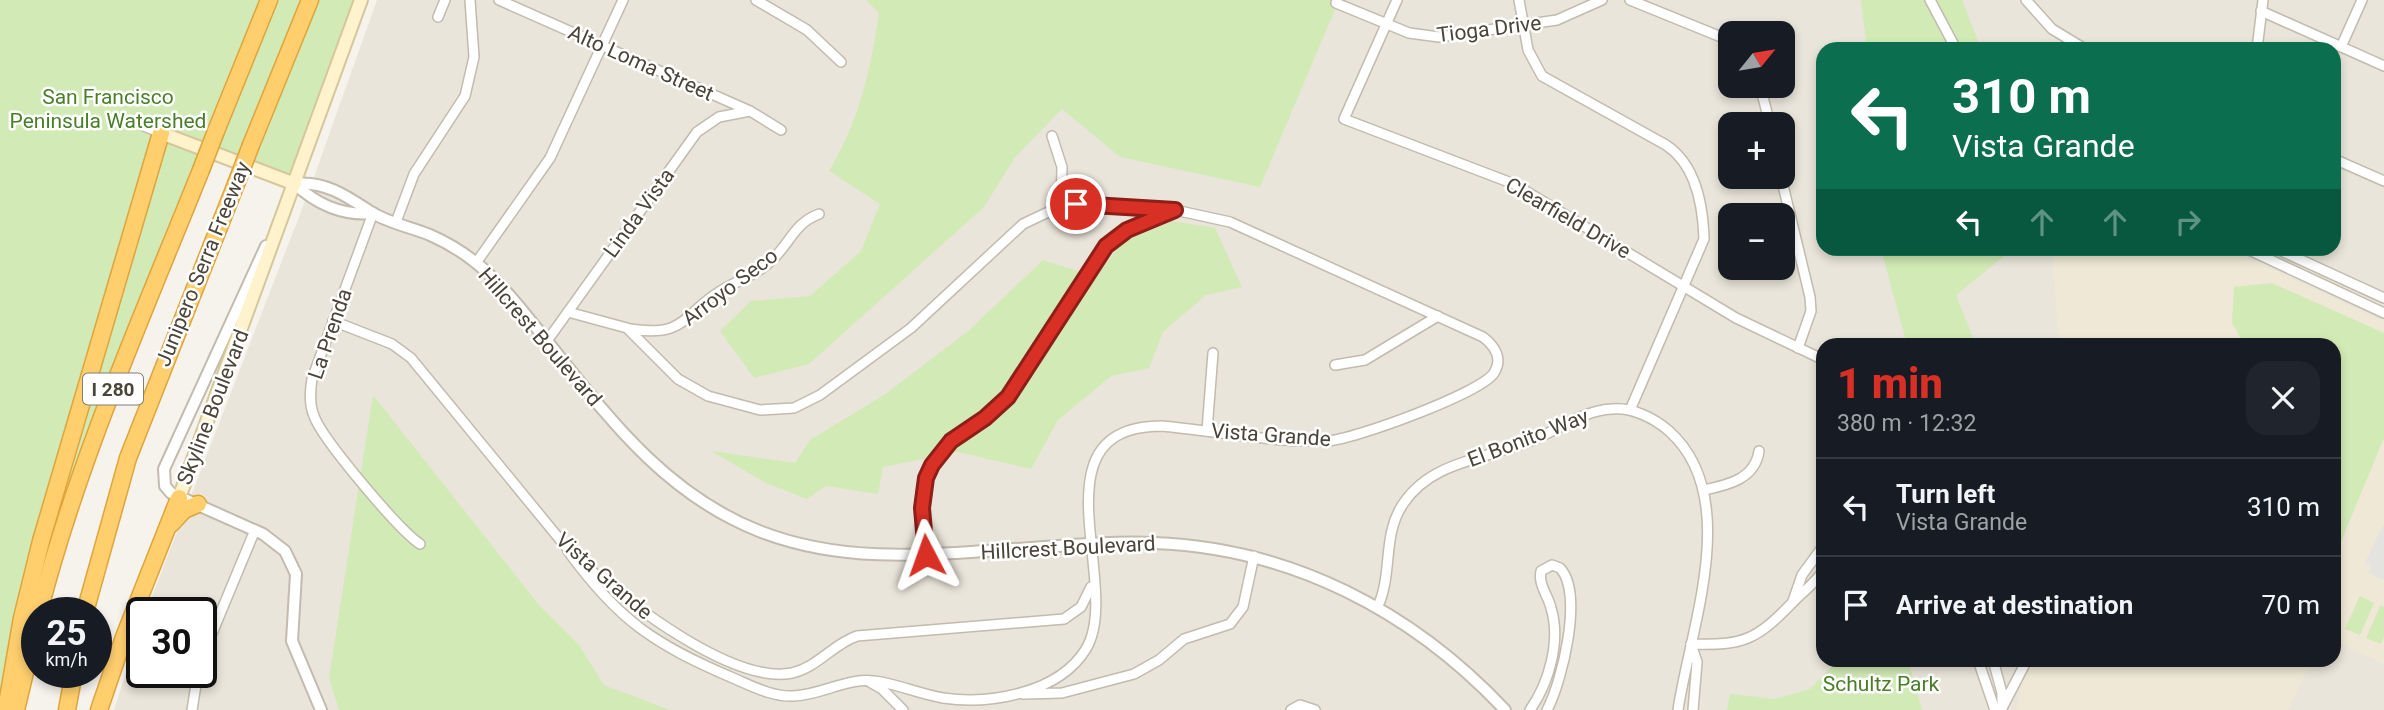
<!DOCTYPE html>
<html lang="en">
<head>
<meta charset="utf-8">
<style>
	:root { --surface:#171b24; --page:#20242c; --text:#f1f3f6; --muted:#9ea1a6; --line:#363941; --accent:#d93025 }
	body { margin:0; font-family:Roboto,sans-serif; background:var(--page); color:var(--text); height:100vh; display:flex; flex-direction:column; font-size:26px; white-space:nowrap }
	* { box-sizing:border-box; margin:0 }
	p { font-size:23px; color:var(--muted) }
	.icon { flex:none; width:38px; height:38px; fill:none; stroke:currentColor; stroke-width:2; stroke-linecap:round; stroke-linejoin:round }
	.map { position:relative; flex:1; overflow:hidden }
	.sheet { position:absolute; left:1816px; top:338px; width:525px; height:329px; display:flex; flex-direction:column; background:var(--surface); border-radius:21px; box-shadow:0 4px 10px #0003 }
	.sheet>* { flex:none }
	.banner { position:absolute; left:1816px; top:42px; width:525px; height:214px; border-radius:21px; box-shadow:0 4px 10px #0003; background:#0b6e4f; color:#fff; overflow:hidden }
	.needle { width:46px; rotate:60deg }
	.tools { position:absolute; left:1718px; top:21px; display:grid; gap:14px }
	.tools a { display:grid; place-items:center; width:77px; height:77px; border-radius:14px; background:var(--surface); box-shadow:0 4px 10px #0003; font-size:35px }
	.speed { position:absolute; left:21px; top:597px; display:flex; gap:14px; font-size:35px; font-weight:700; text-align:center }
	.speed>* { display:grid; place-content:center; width:91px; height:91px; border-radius:50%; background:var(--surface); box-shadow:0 4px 10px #0003; line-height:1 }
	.speed small { font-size:18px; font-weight:400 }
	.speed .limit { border:4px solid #111; border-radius:10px; background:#fff; color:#111 }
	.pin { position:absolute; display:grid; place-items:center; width:60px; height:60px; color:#fff; margin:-30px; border:4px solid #fff; border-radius:50%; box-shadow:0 2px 7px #0007 }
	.me { position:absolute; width:77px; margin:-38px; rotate:356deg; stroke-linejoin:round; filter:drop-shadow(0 0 5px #0008) }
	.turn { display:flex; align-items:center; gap:24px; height:147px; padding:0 21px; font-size:32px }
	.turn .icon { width:91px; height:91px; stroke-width:2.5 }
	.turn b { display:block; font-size:49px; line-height:60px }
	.lanes { display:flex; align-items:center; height:66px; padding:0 21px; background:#0003; justify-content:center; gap:35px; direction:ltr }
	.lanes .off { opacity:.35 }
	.round { display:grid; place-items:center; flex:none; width:74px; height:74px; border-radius:21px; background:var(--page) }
	.headline { display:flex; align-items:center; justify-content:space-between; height:119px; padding:0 21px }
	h1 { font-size:42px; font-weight:800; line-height:52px; color:var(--accent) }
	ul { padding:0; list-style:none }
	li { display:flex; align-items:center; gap:21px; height:98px; padding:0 21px; border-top:2px solid var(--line) }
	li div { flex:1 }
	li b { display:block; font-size:26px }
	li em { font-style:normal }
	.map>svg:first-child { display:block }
</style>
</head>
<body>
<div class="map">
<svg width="2384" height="710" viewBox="0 0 2384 710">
	<rect width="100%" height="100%" fill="#f6f3ec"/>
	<path fill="#eae5da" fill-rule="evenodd" d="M377 0H2384V710H114L142 622V672H201V612H146L309 191ZM1731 33H1783V86H1731ZM1824 49H2334V248H1824ZM1731 124H1783V177H1731ZM1731 215H1783V268H1731ZM1824 345H2334V660H1824Z"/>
	<g fill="#efe8d6">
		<path d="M2052 249H2228L2384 322V664L2335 641 2334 345H2059Z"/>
		<path d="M2028 660H2312L2288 710H2016Z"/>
	</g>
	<g fill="#d2eab5">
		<path d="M0 0H362L295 187 209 152 0 710Z"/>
		<path d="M866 0H1339L1260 187 1120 157 1062 109 1015 157 984 207 809 364 754 378 720 331 751 301 810 296 861 251 880 204 829 171C859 122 871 69 879 13Z"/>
		<path d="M1861 0H1962L1981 49H1867Z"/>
		<path d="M1173 221 1215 228 1242 287 1206 295 1163 332 1149 368 1111 376 1058 420 1031 469 958 452 883 467 878 494 826 486 807 499 766 483 711 451 795 463 810 440 884 395 967 332 1043 260 1096 277 1122 242Z"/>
		<path d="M1881 249H2008L2009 252 1956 295 1976 345H1907Z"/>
		<path d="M2272 283 2384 333V438L2335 556 2334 345H2245L2232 323 2234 287Z"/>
		<path d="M373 395 539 605 579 645 604 685 670 710H339L329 678Z"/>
		<path d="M2360 596 2374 603 2360 635 2345 629Z"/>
		<path d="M2380 606 2384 607V636L2381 644 2366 638Z"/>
		<path d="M1838 660H1908L1922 710H1727L1730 694 1775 699 1810 689Z"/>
	</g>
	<path fill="#e5e3e0" d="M2383 525H2384V580L2368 573 2372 566 2365 563Z"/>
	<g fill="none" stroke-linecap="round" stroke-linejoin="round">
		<g stroke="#c2bbae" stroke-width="12">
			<g id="minor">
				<path d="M499 0 750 111 781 130"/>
				<path d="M756 0 807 30 841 62"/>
				<path d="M1397 0 1344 119 1514 184 1736 318 1824 360"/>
				<path d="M1519 0 1528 50 1542 76 1666 145C1695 164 1703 205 1704 239L1630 410"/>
				<path d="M1630 0 1731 41"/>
				<path d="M1930 0 1956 49"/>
				<path d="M2026 0 2052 29 2085 49"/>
				<path d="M1336 3 1409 33 1439 37 1557 20 1602 0"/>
				<path d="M2261 11 2384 66"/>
				<path d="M438 17 445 0"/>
				<path d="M2341 47 2362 0"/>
				<path d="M2257 49 2263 0"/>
				<path d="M1760 86 1770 124"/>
				<path d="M134 122 161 133"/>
				<path d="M1052 136 1062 167 1061 206"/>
				<path d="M2334 159 2384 181"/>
				<path d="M1781 177 1810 297 1811 311 1798 348"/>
				<path d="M373 213 312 379C310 392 309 404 314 416 322 439 399 530 420 544"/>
				<path d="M396 222 414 174 465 96 474 57 470 0"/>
				<path d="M2245 248 2384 313"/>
				<path d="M2275 248 2384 298"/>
				<path d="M476 263 550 158 623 0"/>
				<path d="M333 321 392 344 411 358 571 553"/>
				<path d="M630 329C688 338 682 313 724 289 741 279 760 273 774 258 791 241 795 223 819 214"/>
				<path d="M547 341 697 132 719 117 750 111"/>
				<path d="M1335 365 1365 360 1438 316"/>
				<path d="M1207 430 1213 353"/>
				<path d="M1704 490C1728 485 1755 479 1759 451"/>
				<path d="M568 551C619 621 654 644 733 678 752 686 772 697 793 696 825 695 848 675 881 682 902 686 921 694 943 698 990 705 1059 693 1086 649 1124 586 1030 426 1162 426 1216 431 1273 443 1327 441 1353 440 1481 393 1494 373 1503 359 1495 346 1483 337L1230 222 1175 210 1090 203 1061 206 1023 224 911 328 820 395 794 408 760 410 708 396 678 379 627 328 568 312"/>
				<path d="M926 555 923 493 932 465 951 441 1008 397 1106 246 1127 230 1171 211"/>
				<path d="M581 562C625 600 732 685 792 673 818 667 833 644 857 636L1064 619 1081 607 1091 587"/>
				<path d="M1793 601 1802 575 1824 545"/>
				<path d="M1378 606C1393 573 1382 535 1403 504 1432 460 1488 459 1533 440 1558 430 1584 410 1612 409 1632 407 1654 418 1669 431 1743 497 1690 628 1678 710"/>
				<path d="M1691 644C1745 646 1757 639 1793 602 1804 591 1815 583 1824 570"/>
				<path d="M1691 644 1697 662 1693 710"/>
				<path d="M201 660 255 530"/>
				<path d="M1978 660 1995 710"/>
				<path d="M1993 660 2002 693V705"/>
				<path d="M870 682 882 689 903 710"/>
				<path d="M1023 694 1062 693 1134 674 1159 660 1184 639 1230 624 1243 607 1254 556"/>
				<path d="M192 710 198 672"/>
				<path d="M1291 710 1300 705 1315 710"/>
				<path d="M1530 710C1549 683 1561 641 1551 608 1548 595 1538 585 1541 571L1552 565 1560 568C1584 593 1562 682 1547 710"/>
				<path d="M2001 710 2027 660"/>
			</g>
		</g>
		<g stroke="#c2bbae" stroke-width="14">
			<g id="tertiary">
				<path d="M295 184C324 180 348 197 371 212 388 223 411 227 430 235 453 245 475 260 493 278 510 294 524 313 539 331 603 410 660 492 759 531 838 562 918 556 1000 550 1051 547 1103 541 1154 543 1291 548 1412 611 1505 710"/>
				<path d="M295 184C316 204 343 216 373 213"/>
				<path d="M266 246 164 469 165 486 171 493 263 534 285 551 296 574 292 641 321 710"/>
			</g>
		</g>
		<g stroke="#d6c79b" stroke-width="16">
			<g id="secondary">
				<path d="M161 133 295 184"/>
				<path d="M179 498 361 0"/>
			</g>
		</g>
		<g stroke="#e0a43c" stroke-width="19">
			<g id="motorway">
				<path d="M216 131 269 0"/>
				<path d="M251 145 310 0"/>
				<path d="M171 524 184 510 198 504"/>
				<path d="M39 612C78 460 143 315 201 170"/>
				<path d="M85 612 128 458 236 184"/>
				<path d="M6 710 22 618 41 541 161 133"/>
				<path d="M16 710 37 622"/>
				<path d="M67 710 74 672"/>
				<path d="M99 710 124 637 179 498"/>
			</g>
		</g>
		<use href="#minor" stroke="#fff" stroke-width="9"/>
		<use href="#tertiary" stroke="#fff" stroke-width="10"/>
		<use href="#secondary" stroke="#fff3cd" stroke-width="12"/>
		<use href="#motorway" stroke="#ffcf6e" stroke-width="16"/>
		<g stroke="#e0a43c" stroke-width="19" stroke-linecap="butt">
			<g id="motorway-bridge">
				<path d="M201 170 216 131"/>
				<path d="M236 184 251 145"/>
			</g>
		</g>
		<use href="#motorway-bridge" stroke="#ffcf6e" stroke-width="16"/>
	</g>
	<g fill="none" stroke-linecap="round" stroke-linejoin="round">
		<g stroke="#8d1f18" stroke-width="18">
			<path id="route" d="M926 555 922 508 926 478 932 465 951 441 985 418 1008 397 1106 246 1127 230 1175 210 1076 204"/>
		</g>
		<use href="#route" stroke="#d93025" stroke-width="12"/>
	</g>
	<g text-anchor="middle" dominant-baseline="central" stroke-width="5" stroke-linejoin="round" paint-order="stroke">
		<rect fill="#fff" stroke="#817c74" stroke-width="2" x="83" y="373.5" width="60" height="31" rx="5"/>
		<g font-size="19" font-weight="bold" fill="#4b4439">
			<text x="113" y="389">I 280</text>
		</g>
		<g font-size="21" fill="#4b4439" stroke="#fff">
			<text transform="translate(1489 29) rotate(-7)">Tioga Drive</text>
			<text transform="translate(641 63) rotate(24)">Alto Loma Street</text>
			<text transform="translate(639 213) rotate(-54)">Linda Vista</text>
			<text transform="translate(1568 218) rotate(30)">Clearfield Drive</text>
			<text transform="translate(203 264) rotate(-68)">Junipero Serra Freeway</text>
			<text transform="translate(730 287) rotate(-37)">Arroyo Seco</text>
			<text transform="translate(330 334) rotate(-71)">La Prenda</text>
			<text transform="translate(540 337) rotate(49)">Hillcrest Boulevard</text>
			<text transform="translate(213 407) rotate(-69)">Skyline Boulevard</text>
			<text transform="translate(1271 435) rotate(4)">Vista Grande</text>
			<text transform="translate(1528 438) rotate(-21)">El Bonito Way</text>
			<text transform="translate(1068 548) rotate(-3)">Hillcrest Boulevard</text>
			<text transform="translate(604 576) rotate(41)">Vista Grande</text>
		</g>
		<g font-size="21" fill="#4a7f2a" stroke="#fff">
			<text x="108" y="97">San Francisco<tspan x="108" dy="24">Peninsula Watershed</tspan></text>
			<text x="1881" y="684">Schultz Park</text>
		</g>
	</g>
</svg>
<div class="tools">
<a><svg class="needle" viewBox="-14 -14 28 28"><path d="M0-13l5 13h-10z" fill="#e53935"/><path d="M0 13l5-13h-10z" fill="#9ea1a6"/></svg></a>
<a>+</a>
<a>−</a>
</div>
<div class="speed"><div>25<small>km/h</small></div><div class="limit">30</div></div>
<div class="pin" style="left:1076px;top:204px;background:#d93025"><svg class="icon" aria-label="arrive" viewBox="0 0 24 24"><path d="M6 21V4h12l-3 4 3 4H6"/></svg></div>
<svg class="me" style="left:926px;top:555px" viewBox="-20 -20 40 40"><path d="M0-17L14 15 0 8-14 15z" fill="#d93025" stroke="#fff" stroke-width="4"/></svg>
<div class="banner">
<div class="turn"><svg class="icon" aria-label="left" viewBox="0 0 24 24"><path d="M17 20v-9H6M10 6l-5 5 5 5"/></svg><div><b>310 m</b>Vista Grande</div></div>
<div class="lanes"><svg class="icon" aria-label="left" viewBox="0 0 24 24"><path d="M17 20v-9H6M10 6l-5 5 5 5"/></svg><svg class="icon off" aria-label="ahead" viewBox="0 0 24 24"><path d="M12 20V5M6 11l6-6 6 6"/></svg><svg class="icon off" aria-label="ahead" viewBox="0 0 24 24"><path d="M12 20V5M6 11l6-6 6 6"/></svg><svg class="icon off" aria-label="right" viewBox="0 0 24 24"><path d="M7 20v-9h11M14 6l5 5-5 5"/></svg></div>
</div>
<section class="sheet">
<div class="headline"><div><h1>1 min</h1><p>380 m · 12:32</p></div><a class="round"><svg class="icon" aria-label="close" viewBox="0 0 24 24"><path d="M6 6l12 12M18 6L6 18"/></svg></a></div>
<ul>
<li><svg class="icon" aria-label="left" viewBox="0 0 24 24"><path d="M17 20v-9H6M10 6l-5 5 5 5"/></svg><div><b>Turn left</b><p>Vista Grande</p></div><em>310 m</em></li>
<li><svg class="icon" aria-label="arrive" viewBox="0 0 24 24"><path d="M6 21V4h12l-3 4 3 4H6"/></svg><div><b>Arrive at destination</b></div><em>70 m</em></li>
</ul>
</section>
</div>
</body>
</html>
